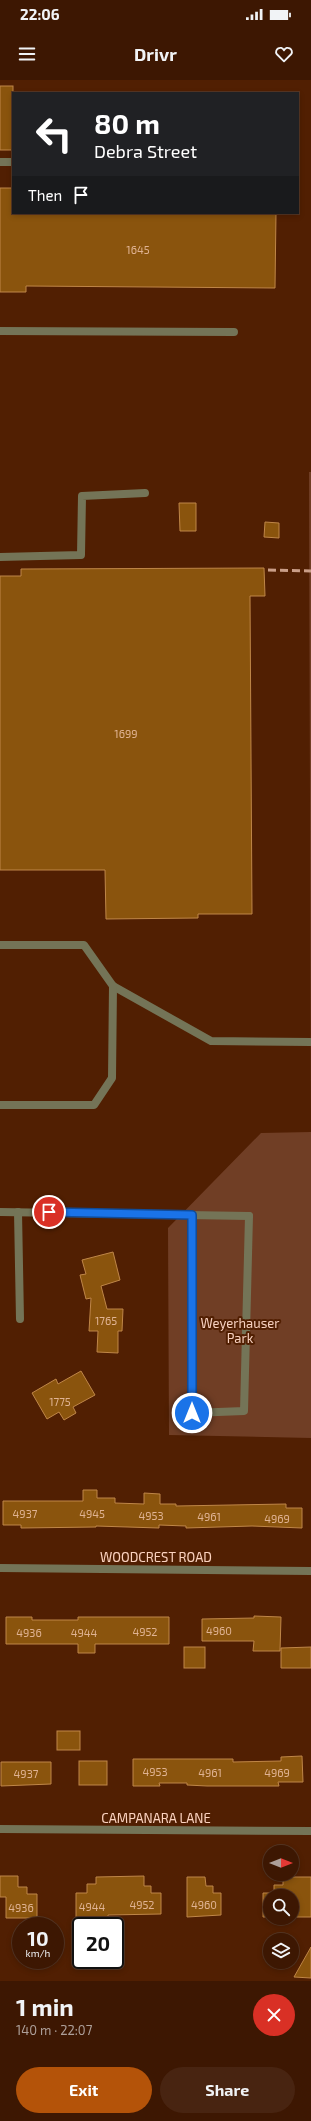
<!DOCTYPE html>
<html lang="en">
<head>
<meta charset="utf-8">
<style>
	:root { --surface:#3d1702; --page:#482411; --text:#f1f3f6; --muted:#ad9f99; --line:#563624; --accent:#b45309 }
	body { margin:0; font-family:"Exo 2",sans-serif; background:var(--page); color:var(--text); height:100vh; display:flex; flex-direction:column; font-size:15px; white-space:nowrap }
	* { box-sizing:border-box; margin:0 }
	p { font-size:13px; color:var(--muted) }
	.icon { flex:none; width:22px; height:22px; fill:none; stroke:currentColor; stroke-width:2; stroke-linecap:round; stroke-linejoin:round }
	.map { position:relative; height:1901px; overflow:hidden }
	.side { display:flex; flex-direction:column; background:var(--surface); flex:1 }
	.side>* { flex:none }
	.guide { position:absolute; left:12px; top:12px; width:287px; height:122px; border-radius:0px; box-shadow:0 2px 6px #0003,0 0 0 1px var(--line); background:#202124; color:#fff; overflow:hidden }
	.needle { width:26px; rotate:90deg }
	.controls { position:absolute; left:263px; top:1765px; display:grid; gap:8px }
	.controls a { display:grid; place-items:center; width:36px; height:36px; border-radius:50%; background:var(--surface); box-shadow:0 2px 6px #0003,0 0 0 1px var(--line); font-size:20px }
	.speed { position:absolute; left:12px; top:1837px; display:flex; gap:8px; font-size:20px; font-weight:700; text-align:center }
	.speed>* { display:grid; place-content:center; width:52px; height:52px; border-radius:50%; background:var(--surface); box-shadow:0 2px 6px #0003,0 0 0 1px var(--line); line-height:1 }
	.speed small { font-size:10px; font-weight:400 }
	.speed .limit { border:2px solid #111; border-radius:6px; background:#fff; color:#111 }
	.pin { position:absolute; display:grid; place-items:center; width:34px; height:34px; color:#fff; margin:-17px; border:2px solid #fff; border-radius:50%; box-shadow:0 1px 4px #0007 }
	.me { position:absolute; width:44px; margin:-22px; rotate:0deg; stroke-linejoin:round; filter:drop-shadow(0 0 3px #0008) }
	.turn { display:flex; align-items:center; gap:14px; height:84px; padding:0 16px; font-size:18px }
	.turn .icon { width:52px; height:52px; stroke-width:2.5 }
	.turn b { display:block; font-size:28px; line-height:34px }
	.then { display:flex; align-items:center; height:38px; padding:0 16px; background:#0003; gap:8px; font-size:15px }
	.round { display:grid; place-items:center; flex:none; width:42px; height:42px; border-radius:21px; background:var(--page) }
	.head { display:flex; align-items:center; justify-content:space-between; height:68px; padding:0 16px }
	h1 { font-size:24px; font-weight:700; line-height:30px }
	.cta { display:flex; gap:8px; margin-top:auto; padding:8px 16px }
	.cta a { flex:1; height:46px; border-radius:24px; background:var(--accent); color:#fff; font-size:16px; font-weight:700; line-height:46px; text-align:center }
	.cta a+a { background:var(--page); color:var(--text) }
	.status { display:flex; justify-content:space-between; align-items:center; height:28px; padding:0 20px; background:var(--surface); direction:ltr }
	.status svg { height:11px; fill:currentColor }
	header { display:flex; justify-content:space-between; align-items:center; height:52px; padding:0 16px; background:var(--surface); font-size:18px; font-weight:700 }
	.map>svg:first-child { display:block }
</style>
</head>
<body>
<div class="status"><b>22:06</b><svg viewBox="0 0 49 12"><path d="M0 12V9h3v3zM5 12V6h3v6zM10 12V3h3v9zM15 12V0h3v12zM26 1h20v11H26zM47 4h2v5h-2z"/></svg></div>
<header><svg class="icon" aria-label="menu" viewBox="0 0 24 24"><path d="M4 6h16M4 12h16M4 18h16"/></svg>Drivr<svg class="icon" aria-label="heart" viewBox="0 0 24 24"><path d="M12 20l-8-8c-3-5 5-10 8-4 3-6 11-1 8 4z"/></svg></header>
<div class="map">
<svg width="311" height="1901" viewBox="0 0 311 1901">
	<rect width="100%" height="100%" fill="#511f02"/>
	<path fill="#703e25" d="M309 392H311V1358L169 1355 168 1148 261 1053 311 1052Z"/>
	<g fill="#8a540d" stroke="#bf8648">
		<rect x="0" y="6" width="13" height="64"/>
		<path d="M0 108H13V133H276L275 208 26 206V212H0Z"/>
		<path d="M179 423H196V451H180Z"/>
		<path d="M265 442 279 443V458L264 457Z"/>
		<path d="M264 488 265 516H250L252 834H198V838L106 839 105 790H0V496H21V489Z"/>
		<path d="M113 1172 120 1200 101 1206 107 1229H123L122 1251H118V1273L97 1272 98 1251H89L91 1218 86 1219 80 1195 86 1194 82 1180Z"/>
		<path d="M81 1291 95 1315 73 1327 76 1333 64 1340 59 1332 47 1339 32 1313 56 1299 58 1304Z"/>
		<path d="M83 1410H97V1418H115V1423L144 1424V1413L160 1414V1424H176V1426L286 1424V1428H302V1448L252 1446 186 1448V1446L159 1445V1448L96 1446V1447L21 1448V1445H3V1421H83Z"/>
		<path d="M254 1536 281 1537 280 1571H253L254 1561H202V1539L254 1538Z"/>
		<path d="M6 1537H32V1540H78V1537H169V1564H95V1573H78V1564H6Z"/>
		<rect x="184" y="1567" width="21" height="21"/>
		<path d="M311 1567V1588H281V1568Z"/>
		<rect x="57" y="1651" width="23" height="19"/>
		<path d="M302 1676 303 1702H278L279 1706H207L187 1705V1703H159L160 1706H133V1679H233V1682L281 1681V1677Z"/>
		<rect x="79" y="1681" width="28" height="24"/>
		<path d="M1 1682H51V1704L1 1706Z"/>
		<path d="M0 1796H18V1807H27V1814H37V1838H6V1817H0Z"/>
		<path d="M144 1796V1806H151V1813H161V1834L108 1835V1837H92V1846H76V1813H87V1804H96V1797Z"/>
		<path d="M187 1797H205L206 1806H213V1813H221V1835L187 1837Z"/>
		<path d="M283 1797H311V1837H292V1816H270V1837H263V1813H274V1805H283Z"/>
		<path d="M311 1867V1898L294 1897Z"/>
	</g>
	<g fill="none" stroke-linecap="round" stroke-linejoin="round">
		<g stroke="#747457" stroke-width="8">
			<path d="M0 82H13"/>
			<path d="M0 251 234 252"/>
			<path d="M0 477 81 475 82 416 145 413"/>
			<path d="M0 865H84L113 906 211 961 311 962"/>
			<path d="M0 1025H94L112 998 113 906"/>
			<path d="M192 1135V1333L244 1331 249 1136"/>
		</g>
		<g stroke="#747457" stroke-width="8">
			<path d="M0 1132 249 1136"/>
			<path d="M18 1132 20 1239"/>
			<path d="M0 1488 311 1491"/>
			<path d="M0 1749 311 1751"/>
		</g>
		<path stroke="#ca9e88" stroke-width="3" stroke-dasharray="8 4" stroke-linecap="butt" d="M268 490 311 491"/>
	</g>
	<g fill="none" stroke-linecap="round" stroke-linejoin="round">
		<g stroke="#114b97" stroke-width="10">
			<path id="route" d="M49 1132 192 1135V1333"/>
		</g>
		<use href="#route" stroke="#1a73e8" stroke-width="7"/>
	</g>
	<g text-anchor="middle" dominant-baseline="central" stroke-width="4" stroke-linejoin="round" paint-order="stroke">
		<g font-size="11" fill="#e0b393">
			<text x="138" y="169">1645</text>
			<text x="126" y="653">1699</text>
			<text x="106" y="1240">1765</text>
			<text x="60" y="1321">1775</text>
			<text x="25" y="1433">4937</text>
			<text x="92" y="1433">4945</text>
			<text x="151" y="1435">4953</text>
			<text x="209" y="1436">4961</text>
			<text x="277" y="1438">4969</text>
			<text x="219" y="1550">4960</text>
			<text x="145" y="1551">4952</text>
			<text x="29" y="1552">4936</text>
			<text x="84" y="1552">4944</text>
			<text x="155" y="1691">4953</text>
			<text x="210" y="1692">4961</text>
			<text x="277" y="1692">4969</text>
			<text x="26" y="1693">4937</text>
			<text x="142" y="1824">4952</text>
			<text x="204" y="1824">4960</text>
			<text x="92" y="1826">4944</text>
			<text x="21" y="1827">4936</text>
		</g>
		<g font-size="13" fill="#f7d1c0" stroke="#511f02">
			<text x="240" y="1243">Weyerhauser<tspan x="240" dy="15">Park</tspan></text>
		</g>
		<g font-size="13" fill="#fcd3c0" stroke="#511f02">
			<text x="156" y="1477">WOODCREST ROAD</text>
			<text x="156" y="1738">CAMPANARA LANE</text>
		</g>
	</g>
</svg>
<div class="controls">
<a><svg class="needle" viewBox="-14 -14 28 28"><path d="M0-13l5 13h-10z" fill="#e53935"/><path d="M0 13l5-13h-10z" fill="#ad9f99"/></svg></a>
<a><svg class="icon" aria-label="search" viewBox="0 0 24 24"><circle cx="10" cy="10" r="6"/><path d="M15 15l6 6"/></svg></a>
<a><svg class="icon" aria-label="layers" viewBox="0 0 24 24"><path d="M12 4l9 5-9 5-9-5zM3 14l9 5 9-5"/></svg></a>
</div>
<div class="speed"><div>10<small>km/h</small></div><div class="limit">20</div></div>
<div class="pin" style="left:49px;top:1132px;background:#d93025"><svg class="icon" aria-label="arrive" viewBox="0 0 24 24"><path d="M6 21V4h12l-3 4 3 4H6"/></svg></div>
<svg class="me" style="left:192px;top:1333px" viewBox="-20 -20 40 40"><circle r="17" fill="#1a73e8" stroke="#fff" stroke-width="3"/><path d="M0-11L8 9 0 5-8 9z" fill="#fff"/></svg>
<div class="guide">
<div class="turn"><svg class="icon" aria-label="left" viewBox="0 0 24 24"><path d="M17 20v-9H6M10 6l-5 5 5 5"/></svg><div><b>80 m</b>Debra Street</div></div>
<div class="then">Then<svg class="icon" aria-label="arrive" viewBox="0 0 24 24"><path d="M6 21V4h12l-3 4 3 4H6"/></svg></div>
</div>
</div>
<section class="side">
<div class="head"><div><h1>1 min</h1><p>140 m · 22:07</p></div><a class="round" style="background:#d93025;color:#fff"><svg class="icon" aria-label="close" viewBox="0 0 24 24"><path d="M6 6l12 12M18 6L6 18"/></svg></a></div>
<div class="cta"><a>Exit</a><a>Share</a></div>
</section>
</body>
</html>
